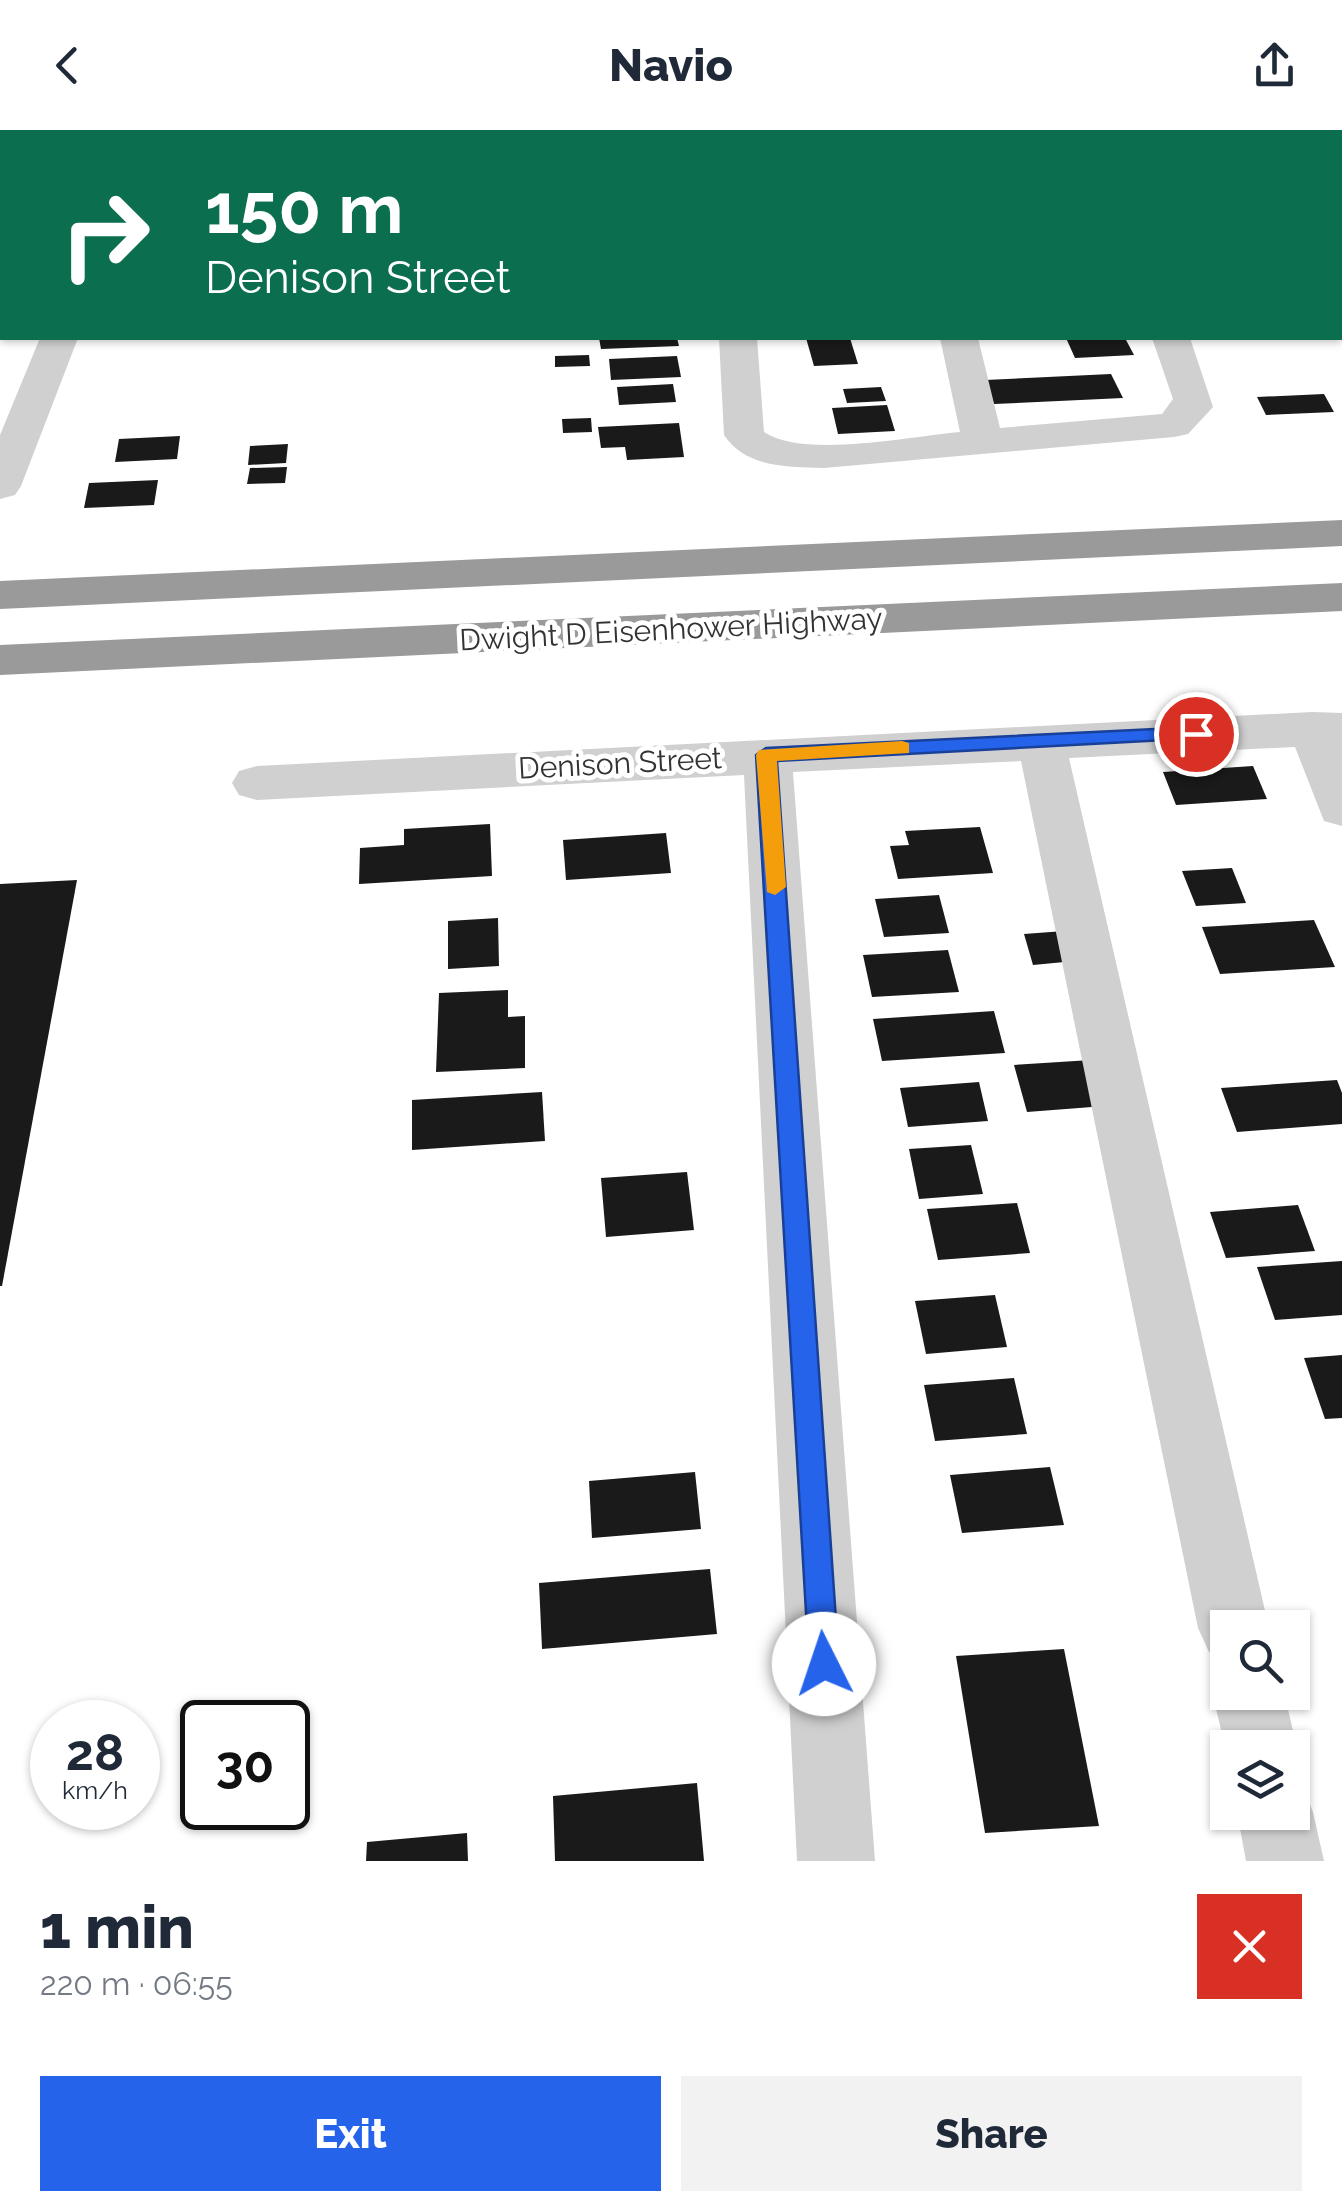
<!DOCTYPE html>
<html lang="en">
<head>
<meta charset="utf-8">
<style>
	:root { --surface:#fff; --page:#f2f2f3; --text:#1f2937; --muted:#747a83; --accent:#2563eb }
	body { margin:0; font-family:Raleway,sans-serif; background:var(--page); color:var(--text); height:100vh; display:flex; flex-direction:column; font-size:38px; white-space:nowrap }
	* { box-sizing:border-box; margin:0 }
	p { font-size:32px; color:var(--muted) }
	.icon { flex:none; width:55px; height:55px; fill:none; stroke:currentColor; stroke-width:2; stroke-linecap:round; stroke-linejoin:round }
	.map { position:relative; height:1731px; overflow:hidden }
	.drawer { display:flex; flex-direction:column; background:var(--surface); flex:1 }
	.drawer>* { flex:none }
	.hud { position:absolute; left:0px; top:0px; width:1342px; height:210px; box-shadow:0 2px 8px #0004; background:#0b6e4f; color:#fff; overflow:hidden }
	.tools { position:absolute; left:1210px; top:1480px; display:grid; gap:20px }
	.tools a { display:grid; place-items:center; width:100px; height:100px; border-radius:0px; background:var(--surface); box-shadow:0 2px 8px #0004; font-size:50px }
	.speed { position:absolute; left:30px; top:1570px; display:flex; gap:20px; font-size:50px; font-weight:700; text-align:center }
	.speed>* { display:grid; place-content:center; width:130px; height:130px; border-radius:50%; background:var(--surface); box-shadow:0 2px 8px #0004; line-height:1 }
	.speed small { font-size:25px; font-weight:400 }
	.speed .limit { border:5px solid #111; border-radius:15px; background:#fff; color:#111 }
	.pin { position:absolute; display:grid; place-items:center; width:85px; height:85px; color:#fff; margin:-42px; border:5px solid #fff; border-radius:50%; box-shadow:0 2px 10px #0007 }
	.me { position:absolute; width:110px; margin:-55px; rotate:356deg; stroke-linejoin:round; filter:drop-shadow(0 0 8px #0008) }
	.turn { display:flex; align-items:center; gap:35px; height:210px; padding:0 40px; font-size:45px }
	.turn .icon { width:130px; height:130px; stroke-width:2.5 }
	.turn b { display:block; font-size:70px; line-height:85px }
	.round { display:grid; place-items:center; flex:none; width:105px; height:105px; border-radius:0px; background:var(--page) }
	.summary { display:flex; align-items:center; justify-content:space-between; height:170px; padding:0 40px }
	h1 { font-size:60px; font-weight:800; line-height:75px }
	.button { display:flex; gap:20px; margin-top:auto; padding:20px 40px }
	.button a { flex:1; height:115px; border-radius:0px; background:var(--accent); color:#fff; font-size:40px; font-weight:800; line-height:115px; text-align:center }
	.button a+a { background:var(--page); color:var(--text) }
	header { display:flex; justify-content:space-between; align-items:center; height:130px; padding:0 40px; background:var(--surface); font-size:45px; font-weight:800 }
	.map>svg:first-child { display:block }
</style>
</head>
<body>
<header><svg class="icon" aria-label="back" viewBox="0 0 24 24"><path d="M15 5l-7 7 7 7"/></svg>Navio<svg class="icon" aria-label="share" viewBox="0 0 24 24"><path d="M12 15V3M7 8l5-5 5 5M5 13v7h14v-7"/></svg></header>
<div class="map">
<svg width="1342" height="1731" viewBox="0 0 1342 1731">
	<rect width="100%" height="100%" fill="#fff"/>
	<g fill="#1a1a1a">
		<path d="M599 208H677L679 216 601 219Z"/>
		<path d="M806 208H850L858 234 814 236Z"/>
		<path d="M1066 208H1125L1134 225 1075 228Z"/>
		<path d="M589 225 590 236 555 237V226Z"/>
		<path d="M677 226 681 247 611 250 609 229Z"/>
		<path d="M1111 244 1123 268 994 274 985 250Z"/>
		<path d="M673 254 676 272 619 275 617 257Z"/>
		<path d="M881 257 886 271 847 273 843 259Z"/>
		<path d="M1324 264 1334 282 1266 285 1257 267Z"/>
		<path d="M887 275 895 301 838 304 832 278Z"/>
		<path d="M591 288 592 302 563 303 562 289Z"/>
		<path d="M679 293 684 327 627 330 625 317 601 318 598 297Z"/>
		<path d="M180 306 177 329 115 332 119 309Z"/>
		<path d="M288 314 286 333 248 335 250 316Z"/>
		<path d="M287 337 285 353 247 354 250 338Z"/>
		<path d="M158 350 154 375 84 378 89 353Z"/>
		<path d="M1253 636 1267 669 1176 675 1163 642Z"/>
		<path d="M490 694 492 746 359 754 360 718 404 715V699Z"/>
		<path d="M980 697 993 743 898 749 890 716 909 715 905 701Z"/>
		<path d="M666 703 671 743 566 750 563 710Z"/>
		<path d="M1232 738 1246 773 1196 776 1182 741Z"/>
		<path d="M77 750 2 1156H0V754Z"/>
		<path d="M939 765 949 803 884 807 875 769Z"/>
		<path d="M498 788 499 836 448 839V791Z"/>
		<path d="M1314 790 1335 837 1220 844 1202 797Z"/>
		<path d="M1064 801 1075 831 1033 835 1024 804Z"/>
		<path d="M948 820 959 862 872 867 863 825Z"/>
		<path d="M508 860V887L525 886V938L436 942 439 863Z"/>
		<path d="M994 881 1005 923 882 931 873 889Z"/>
		<path d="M1091 930 1105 976 1027 982 1014 935Z"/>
		<path d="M1337 950 1342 963V994L1237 1002 1221 958Z"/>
		<path d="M979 952 988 991 908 997 900 958Z"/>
		<path d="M542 962 545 1011 412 1020V970Z"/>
		<path d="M971 1015 983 1064 919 1069 909 1019Z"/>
		<path d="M687 1042 694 1100 606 1107 601 1048Z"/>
		<path d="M1017 1073 1030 1123 938 1130 927 1079Z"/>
		<path d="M1298 1075 1315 1121 1226 1128 1210 1082Z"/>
		<path d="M1342 1131V1185L1275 1190 1257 1137Z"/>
		<path d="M995 1165 1007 1217 926 1224 915 1171Z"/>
		<path d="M1342 1225V1288L1325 1289 1304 1228Z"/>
		<path d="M1014 1248 1027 1304 935 1311 924 1255Z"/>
		<path d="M1050 1337 1064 1395 962 1403 950 1345Z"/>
		<path d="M695 1342 701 1399 592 1408 589 1351Z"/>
		<path d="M710 1439 717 1504 542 1519 539 1453Z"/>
		<path d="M1064 1519 1099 1696 985 1703 956 1526Z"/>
		<path d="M697 1653 704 1731H555L553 1666Z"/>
		<path d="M467 1703 468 1731H366L367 1712Z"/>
	</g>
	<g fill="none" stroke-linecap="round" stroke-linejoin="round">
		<g fill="#d0d0d0" fill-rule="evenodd">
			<rect x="708" y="0" width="32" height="2"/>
			<rect x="896" y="0" width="32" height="2"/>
			<path d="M1082 0H1114L1115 2H1083Z"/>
			<path d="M40 208H78L21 356 15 365 0 369V305Z"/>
			<path d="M719 208H757L764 302C803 329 912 306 960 302L940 208H978L1000 298 1162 284 1173 269 1152 208H1190L1213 277 1188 304 1174 307 824 338C788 337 746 338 724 305Z"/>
			<path d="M1312 582 1342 583V696L1324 691 1295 617 1069 628 1269 1498H1228V1530L1209 1522 1198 1498 1021 631 793 642 875 1731H797L744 645 257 670 239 665 232 653 239 641 257 636Z"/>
			<path d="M1228 1535V1562H1284L1297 1618 1292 1629V1618H1228V1629L1212 1562 1222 1537Z"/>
			<path d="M1292 1651 1302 1655 1313 1682 1324 1731H1246L1237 1682H1292Z"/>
		</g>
		<g fill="#9a9a9a" fill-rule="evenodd">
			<path d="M1342 390V416L0 479V451Z"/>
			<path d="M1342 453V481L0 545V515Z"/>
		</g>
	</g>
	<path fill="#2563eb" stroke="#184099" stroke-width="2.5" d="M1196 597 1206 604 1203 608 777 631 839 1534 834 1544 824 1548 813 1544 809 1534 756 625 766 618Z"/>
	<path fill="#f59e0b" d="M902 611 909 613V623L777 631 786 757 775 765 767 762 756 625 759 620Z"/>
	<g text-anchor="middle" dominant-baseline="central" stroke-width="10" stroke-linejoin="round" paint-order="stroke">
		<g font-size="30" fill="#333" stroke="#fff">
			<text transform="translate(671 499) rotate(-3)">Dwight D Eisenhower Highway</text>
			<text transform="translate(620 633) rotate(-3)">Denison Street</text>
		</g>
	</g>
</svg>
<div class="tools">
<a><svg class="icon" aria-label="search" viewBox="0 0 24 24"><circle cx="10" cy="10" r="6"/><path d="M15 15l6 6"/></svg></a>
<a><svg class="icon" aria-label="layers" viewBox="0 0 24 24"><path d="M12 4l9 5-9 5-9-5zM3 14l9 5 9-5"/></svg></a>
</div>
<div class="speed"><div>28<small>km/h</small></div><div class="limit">30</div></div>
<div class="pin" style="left:1196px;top:604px;background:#d93025"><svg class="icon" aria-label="arrive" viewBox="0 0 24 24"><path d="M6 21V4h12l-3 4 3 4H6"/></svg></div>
<svg class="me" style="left:824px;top:1534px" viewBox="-20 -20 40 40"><circle r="19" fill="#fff"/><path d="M0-13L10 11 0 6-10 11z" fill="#2563eb"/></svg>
<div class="hud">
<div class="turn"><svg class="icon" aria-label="right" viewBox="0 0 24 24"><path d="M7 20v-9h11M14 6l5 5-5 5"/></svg><div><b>150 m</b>Denison Street</div></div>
</div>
</div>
<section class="drawer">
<div class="summary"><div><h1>1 min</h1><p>220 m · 06:55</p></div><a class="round" style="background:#d93025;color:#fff"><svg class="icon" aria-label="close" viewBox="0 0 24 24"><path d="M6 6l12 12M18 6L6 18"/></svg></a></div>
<div class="button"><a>Exit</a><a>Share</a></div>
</section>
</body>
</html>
